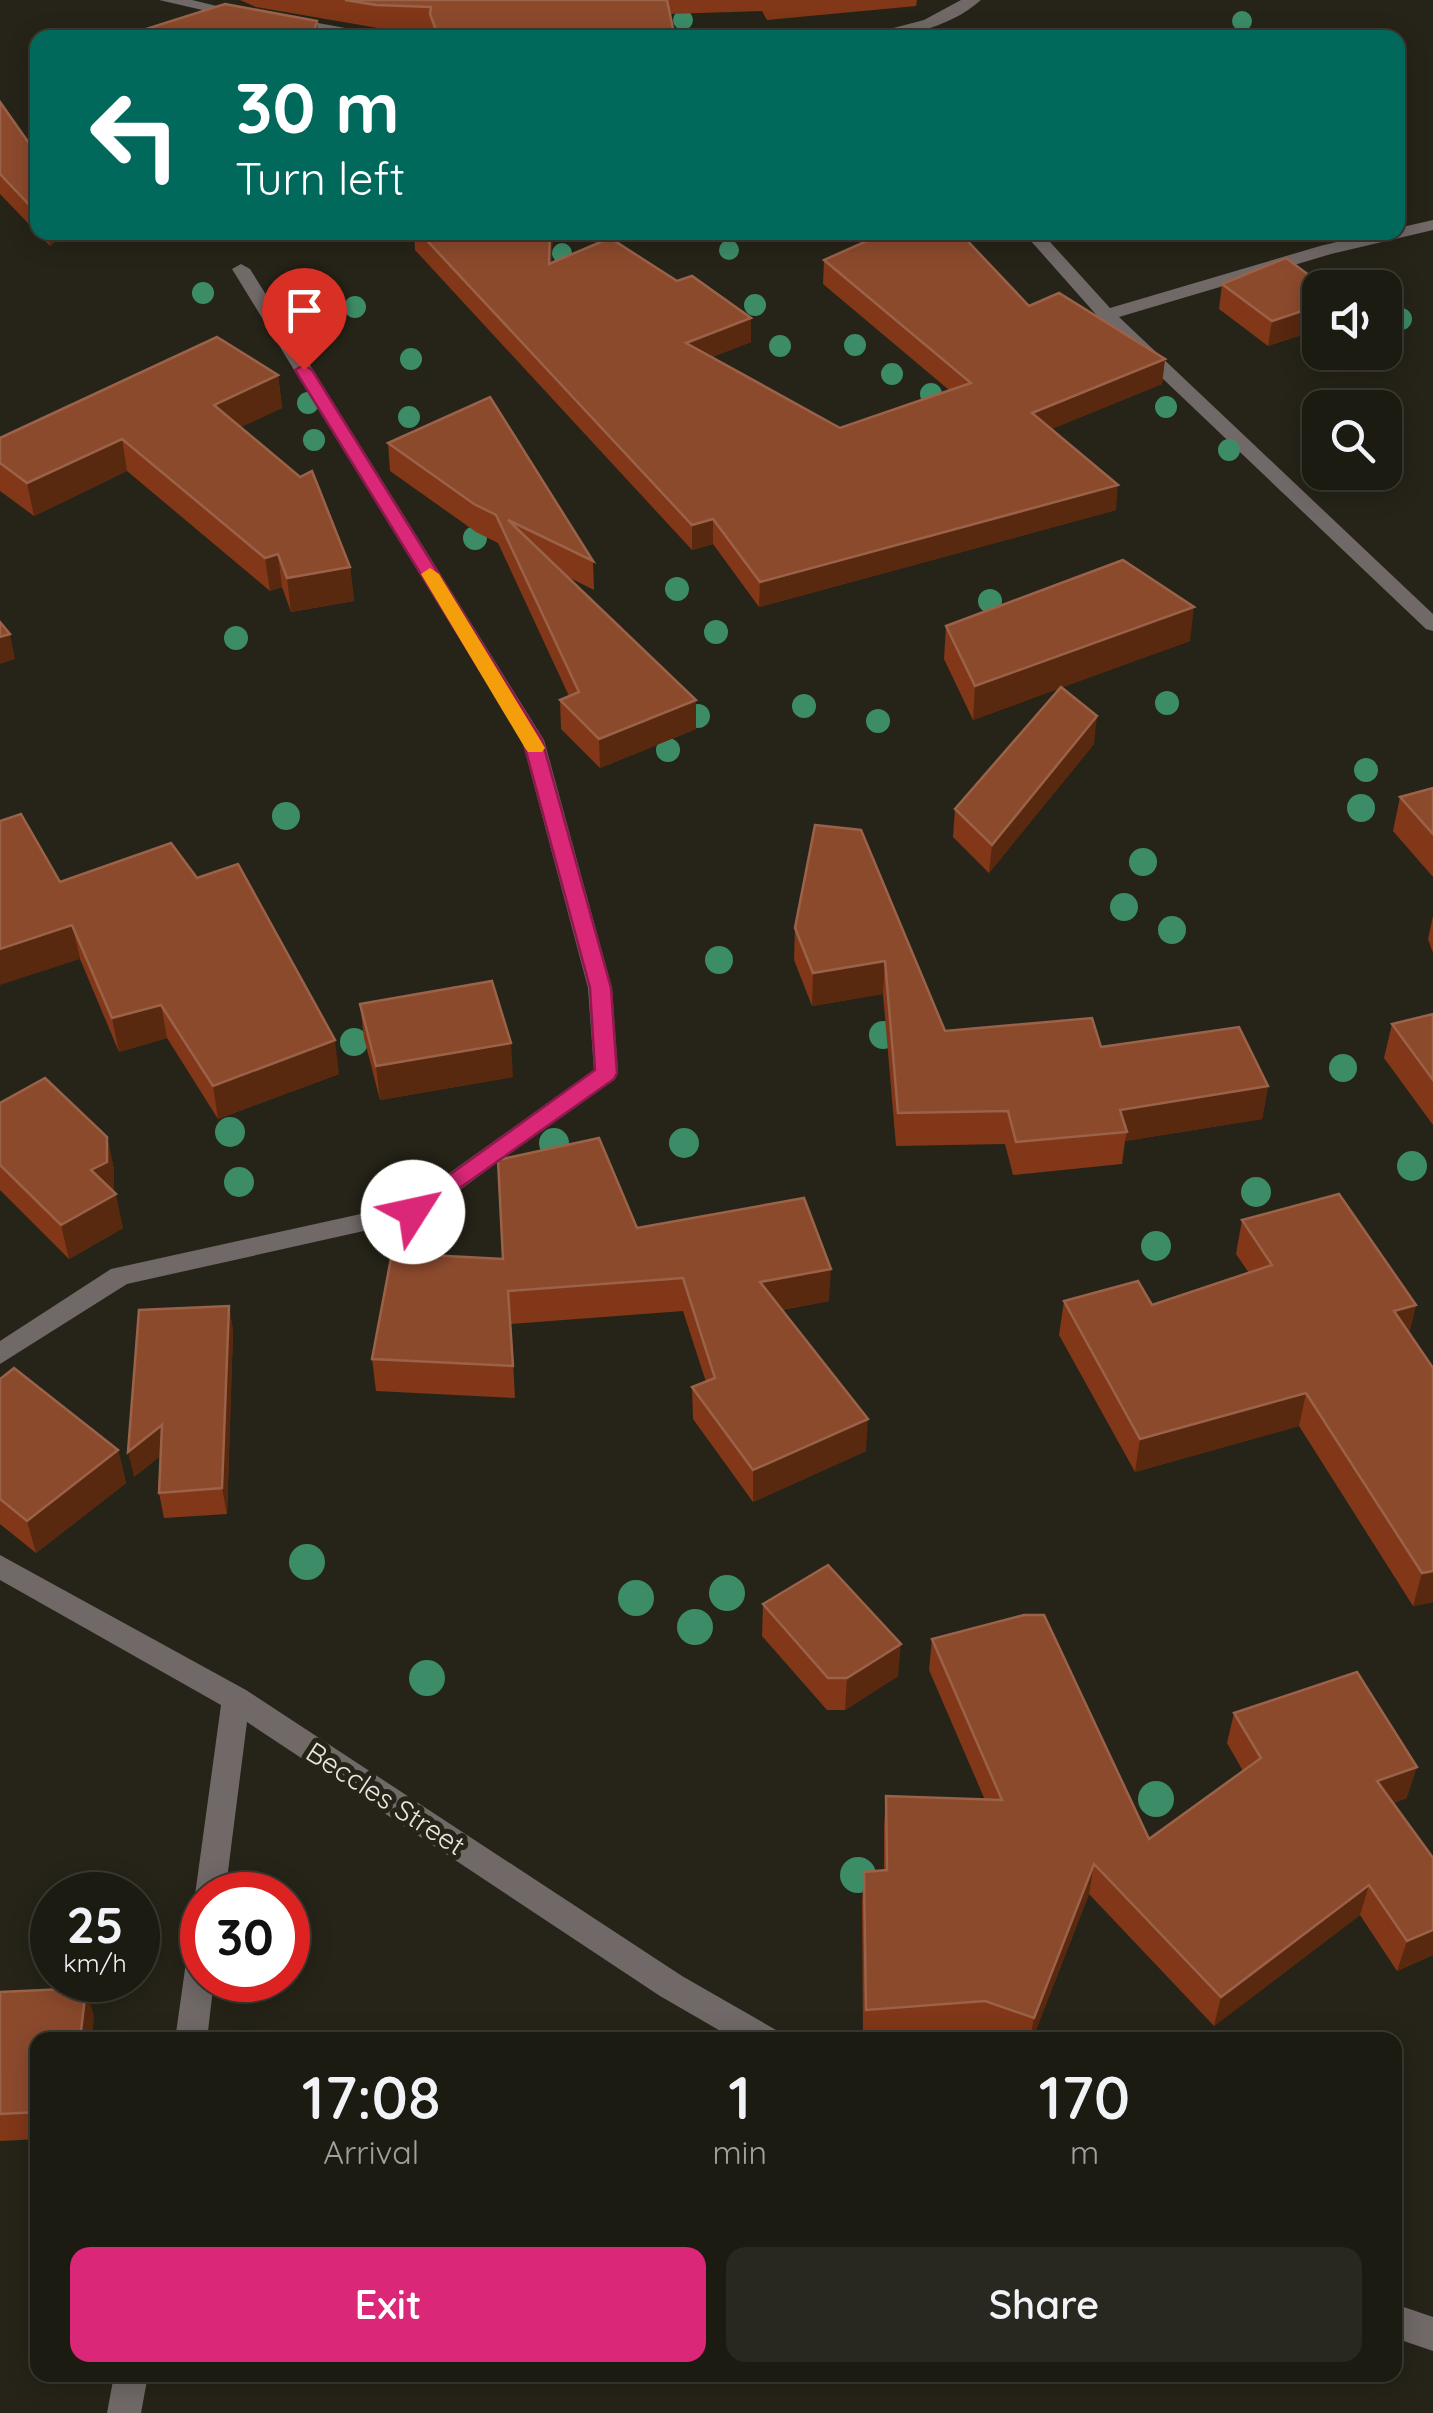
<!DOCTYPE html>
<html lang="en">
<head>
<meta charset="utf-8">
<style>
	:root { --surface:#1c1b12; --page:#292820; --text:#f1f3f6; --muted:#a0a19f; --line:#3a3932; --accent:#db2777 }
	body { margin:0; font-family:Quicksand,sans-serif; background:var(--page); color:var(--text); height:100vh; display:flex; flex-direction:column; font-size:38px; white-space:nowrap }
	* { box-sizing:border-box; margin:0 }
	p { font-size:32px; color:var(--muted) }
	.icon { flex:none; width:55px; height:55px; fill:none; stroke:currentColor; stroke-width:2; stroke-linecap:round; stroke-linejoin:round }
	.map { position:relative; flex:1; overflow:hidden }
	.details { position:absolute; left:30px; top:2032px; width:1372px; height:350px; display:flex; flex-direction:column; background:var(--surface); border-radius:20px; box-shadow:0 5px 25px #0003,0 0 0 2px var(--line) }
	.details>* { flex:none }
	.guide { position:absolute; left:30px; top:30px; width:1375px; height:210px; border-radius:20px; box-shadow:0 5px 25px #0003,0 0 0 2px var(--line); background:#00695c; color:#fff; overflow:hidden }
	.buttons { position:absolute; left:1302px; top:270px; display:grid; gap:20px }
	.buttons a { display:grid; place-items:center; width:100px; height:100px; border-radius:20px; background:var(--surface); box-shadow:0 5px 25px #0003,0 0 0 2px var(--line); font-size:50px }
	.speed { position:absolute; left:30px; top:1872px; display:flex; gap:20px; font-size:50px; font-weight:700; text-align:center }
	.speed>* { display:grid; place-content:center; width:130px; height:130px; border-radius:50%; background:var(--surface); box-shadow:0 5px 25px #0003,0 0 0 2px var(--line); line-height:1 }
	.speed small { font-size:25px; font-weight:400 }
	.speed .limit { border:15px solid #d22; background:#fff; color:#111 }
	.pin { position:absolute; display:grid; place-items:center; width:85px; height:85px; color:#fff; margin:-102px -42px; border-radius:50% 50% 50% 0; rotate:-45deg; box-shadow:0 0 10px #0007 }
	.pin .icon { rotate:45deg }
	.me { position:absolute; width:110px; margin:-55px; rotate:55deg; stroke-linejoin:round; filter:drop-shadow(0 0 8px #0008) }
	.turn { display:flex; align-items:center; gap:35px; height:210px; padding:0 40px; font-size:45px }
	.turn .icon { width:130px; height:130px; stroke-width:2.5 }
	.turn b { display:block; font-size:70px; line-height:85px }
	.eta { display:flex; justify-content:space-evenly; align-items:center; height:170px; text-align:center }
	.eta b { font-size:60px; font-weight:600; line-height:70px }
	.cta { display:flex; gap:20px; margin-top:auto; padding:20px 40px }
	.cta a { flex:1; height:115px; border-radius:20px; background:var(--accent); color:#fff; font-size:40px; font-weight:600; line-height:115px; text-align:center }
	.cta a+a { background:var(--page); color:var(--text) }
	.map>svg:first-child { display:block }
</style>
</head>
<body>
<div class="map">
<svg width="1433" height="2413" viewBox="0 0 1433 2413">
	<rect width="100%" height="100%" fill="#262418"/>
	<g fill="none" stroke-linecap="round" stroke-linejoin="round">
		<g fill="#706967" fill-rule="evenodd">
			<path d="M159 0H192L254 15 246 20Z"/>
			<path d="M961 0H981C947 30 900 38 855 38L924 20Z"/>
			<path d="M285 17 362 31 404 33 412 38H344L279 25V19Z"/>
			<path d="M1433 220V230L1331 254 1119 317 1433 614V631L1426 629 1100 319 1023 232H1041L1110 308 1320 246 1378 232H1398V228Z"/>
			<path d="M241 264 250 269 544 740 612 988 618 1073 422 1218 127 1284 0 1364V1341L111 1269 406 1204 594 1070 588 988 522 740 232 269Z"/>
			<path d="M0 1555 246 1690 682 1976 776 2030 781 2040H736L660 1996 247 1722 225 1895H202V1906L199 1905 195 1895 221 1705 0 1580Z"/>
			<path d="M202 1941V1980H214L207 2040H175L187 1955 191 1945Z"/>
			<path d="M1395 2304 1433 2317V2351L1395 2338Z"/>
			<path d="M114 2375H148L141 2413H107Z"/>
		</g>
	</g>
	<g fill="#3c8c68">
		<circle cx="683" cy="20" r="10"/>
		<circle cx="1242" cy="21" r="10"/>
		<circle cx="729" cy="250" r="10"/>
		<circle cx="562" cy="253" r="10"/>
		<circle cx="203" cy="293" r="11"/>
		<circle cx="755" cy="305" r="11"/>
		<circle cx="355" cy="307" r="11"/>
		<circle cx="1401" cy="319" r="11"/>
		<circle cx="855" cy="345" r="11"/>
		<circle cx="780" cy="346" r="11"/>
		<circle cx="411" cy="359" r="11"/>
		<circle cx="892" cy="374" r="11"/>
		<circle cx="931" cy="394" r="11"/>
		<circle cx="308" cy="403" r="11"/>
		<circle cx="1166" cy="407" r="11"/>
		<circle cx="409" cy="417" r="11"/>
		<circle cx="314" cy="440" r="11"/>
		<circle cx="1229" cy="450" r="11"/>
		<circle cx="475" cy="538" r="12"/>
		<circle cx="677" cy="589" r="12"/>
		<circle cx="990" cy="601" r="12"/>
		<circle cx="716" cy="632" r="12"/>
		<circle cx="236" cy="638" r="12"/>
		<circle cx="1167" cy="703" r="12"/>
		<circle cx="804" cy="706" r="12"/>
		<circle cx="698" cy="716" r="12"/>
		<circle cx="878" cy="721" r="12"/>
		<circle cx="668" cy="750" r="12"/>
		<circle cx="1366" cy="770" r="12"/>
		<circle cx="1361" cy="808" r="14"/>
		<circle cx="286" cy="816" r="14"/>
		<circle cx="1143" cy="862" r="14"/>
		<circle cx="1124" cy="907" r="14"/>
		<circle cx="1172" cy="930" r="14"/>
		<circle cx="719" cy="960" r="14"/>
		<circle cx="883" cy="1035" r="14"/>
		<circle cx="354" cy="1042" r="14"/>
		<circle cx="1343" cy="1068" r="14"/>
		<circle cx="230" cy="1132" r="15"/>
		<circle cx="554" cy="1143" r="15"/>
		<circle cx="684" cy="1143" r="15"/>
		<circle cx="1412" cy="1166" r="15"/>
		<circle cx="239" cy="1182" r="15"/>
		<circle cx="1256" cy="1192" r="15"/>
		<circle cx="1156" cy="1246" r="15"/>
		<circle cx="307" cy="1562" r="18"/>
		<circle cx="727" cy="1593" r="18"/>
		<circle cx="636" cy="1598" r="18"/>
		<circle cx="695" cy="1627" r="18"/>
		<circle cx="427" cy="1678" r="18"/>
		<circle cx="1156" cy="1799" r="18"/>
		<circle cx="858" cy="1875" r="18"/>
	</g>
	<g fill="#813718">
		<path d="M240 0H917L916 6 767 20 762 11 670 14 675 38H432L431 30 378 28 256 7Z"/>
		<path d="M0 102 38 156V232H67L50 246 0 194Z"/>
		<path d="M414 232H553L551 263 751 342 712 357 840 428 949 390 823 284 824 260 1029 306 1165 359 1162 384 1051 429 1116 510 759 607 713 544 692 550 415 250Z"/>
		<path d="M1222 284 1320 288V329L1268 346 1219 309Z"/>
		<path d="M278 375 282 408 240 427 350 567 354 601 291 612 282 587 270 591 127 471 34 516 0 491V438Z"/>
		<path d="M388 443 593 561 594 590 566 576 696 729 600 768 561 729 560 700 569 696 498 543 476 532 390 471Z"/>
		<path d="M946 626 1190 641 1062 687 1094 744 989 873 953 837 955 809 1060 688 973 720 944 659Z"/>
		<path d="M1433 788V877L1393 831 1400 797Z"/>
		<path d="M815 825 945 1031 1101 1047 1268 1086 1262 1119 1125 1141 1122 1164 1013 1175 1005 1144 896 1146 883 994 812 1006 794 960 795 928Z"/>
		<path d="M60 882 339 1074 218 1119 167 1038 119 1052 80 959Z"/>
		<path d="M1433 916V953L1428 939Z"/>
		<path d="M360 1004 513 1077 380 1100 364 1038Z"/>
		<path d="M1433 1014V1125L1384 1058 1392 1024Z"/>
		<path d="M0 1103 107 1137 114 1170V1192L123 1228 69 1259 0 1190Z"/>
		<path d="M1242 1220 1416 1305 1409 1333 1433 1368V1602L1413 1606 1299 1426 1135 1472 1059 1335 1064 1301 1152 1305 1249 1273 1236 1254Z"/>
		<path d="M637 1228 829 1301 782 1310 866 1451 753 1502 693 1419 692 1387 706 1382 683 1311 511 1324 515 1398 376 1391 372 1359 503 1259Z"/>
		<path d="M229 1306 233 1331 227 1514 164 1518 159 1493 160 1456 134 1477Z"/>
		<path d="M0 1379 118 1450 126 1483 36 1553 0 1524Z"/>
		<path d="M763 1604 898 1676 845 1710H827L762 1636Z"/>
		<path d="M932 1639 1149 1839 1243 1771 1227 1743 1234 1713 1407 1798 1393 1803 1433 1858V1955L1397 1971 1360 1915 1214 2026 1089 1894 1032 2040H1010L981 2030 863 2039 862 1902 864 1872 884 1871V1826L886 1796 985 1800 929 1670Z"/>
		<path d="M0 1992 94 2016 38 2040V2139L0 2141Z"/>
	</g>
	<g fill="#58280f">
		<path d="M317 21 318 37 312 38Z"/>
		<path d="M47 232H67L50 246Z"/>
		<path d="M550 232H553L550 288 549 264Z"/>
		<path d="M1320 305V329L1268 346 1272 321Z"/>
		<path d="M751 318V342L687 367 686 343Z"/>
		<path d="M1165 359 1162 384 1030 438 1032 413Z"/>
		<path d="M278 375 282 408 218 438 214 405Z"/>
		<path d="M122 439 127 471 34 516 27 483Z"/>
		<path d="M1118 485 1116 510 759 607 760 582Z"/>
		<path d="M713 519V544L692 550V525Z"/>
		<path d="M278 554 282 587 270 591 265 558Z"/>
		<path d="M350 567 354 601 291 612 287 578Z"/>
		<path d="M1194 607 1190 641 973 720 975 686Z"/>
		<path d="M10 634 15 659 0 664V637Z"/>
		<path d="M696 700V729L600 768 599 739Z"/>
		<path d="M1097 716 1094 744 989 873 992 845Z"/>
		<path d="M72 925 80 959 0 985V949Z"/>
		<path d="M885 961 883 994 812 1006 813 973Z"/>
		<path d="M161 1005 167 1038 119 1052 112 1018Z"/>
		<path d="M335 1040 339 1074 218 1119 213 1086Z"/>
		<path d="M511 1043 513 1077 380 1100 376 1066Z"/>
		<path d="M1268 1086 1262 1119 1125 1141 1127 1132 1120 1110Z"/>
		<path d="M107 1137 114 1170V1195L116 1194 123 1228 69 1259 61 1225 91 1170Z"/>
		<path d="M831 1269 829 1301 759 1314 760 1282Z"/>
		<path d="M1416 1305 1408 1338 1394 1311Z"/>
		<path d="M229 1306 233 1331 227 1514 222 1488Z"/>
		<path d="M1306 1393 1299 1426 1135 1472 1140 1439Z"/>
		<path d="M868 1419 866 1451 753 1502V1470Z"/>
		<path d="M162 1425 167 1451 134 1477 128 1452Z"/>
		<path d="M118 1450 126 1483 36 1553 27 1521Z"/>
		<path d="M1433 1571V1602L1413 1606 1422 1573Z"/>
		<path d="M901 1644 898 1676 845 1710 847 1678Z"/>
		<path d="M1417 1767 1407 1798 1368 1811 1377 1781Z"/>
		<path d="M1094 1864 1089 1894 1032 2040H1030L1034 2018Z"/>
		<path d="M1369 1885 1360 1915 1214 2026 1221 1997Z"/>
		<path d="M1433 1930V1955L1397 1971 1407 1941Z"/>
		<path d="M86 1988 94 2016 92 2040H80Z"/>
	</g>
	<g fill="#8c4a2d" stroke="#9a6249" stroke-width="2.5">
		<path d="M345 0H667L675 38H565L561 34V38H439L430 14 431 7 376 5Z"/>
		<path d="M225 4 317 21 312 38H128L127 35Z"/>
		<path d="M0 102 38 156V214L0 174Z"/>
		<path d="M419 232H550L549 264 610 238 677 281 692 276 751 318 686 343 840 428 971 383 824 260 887 232H959L1029 306 1059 293 1165 359 1032 413 1118 485 760 582 713 519 692 525Z"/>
		<path d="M1286 258 1326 288H1320V305L1272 321 1222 284Z"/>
		<path d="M217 337 278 375 214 405 300 477 312 471 350 567 287 578 278 554 265 558 122 439 27 483 0 463V438Z"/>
		<path d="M490 397 593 561 508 520 696 700 599 739 560 700 579 692 496 515 474 504 388 443Z"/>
		<path d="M1123 560 1194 607 975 686 946 626Z"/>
		<path d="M0 622 10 634 0 637Z"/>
		<path d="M1061 687 1097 716 992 845 955 809Z"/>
		<path d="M1433 788V834L1400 797Z"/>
		<path d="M21 814 60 882 171 843 197 878 238 864 335 1040 213 1086 161 1005 112 1018 72 925 0 949V821Z"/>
		<path d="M815 825 861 830 945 1031 1092 1018 1101 1047 1239 1027 1268 1086 1120 1110 1127 1132 1016 1142 1008 1111 898 1113 885 961 813 973 795 928Z"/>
		<path d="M492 981 511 1043 376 1066 360 1004Z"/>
		<path d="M1433 1014V1080L1392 1024Z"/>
		<path d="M45 1078 107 1137V1162L91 1170 116 1194 61 1225 0 1165V1103Z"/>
		<path d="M599 1138 637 1228 804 1198 831 1269 760 1282 868 1419 753 1470 692 1387 715 1378 683 1278 508 1291 513 1366 372 1359 392 1253 503 1259 498 1160Z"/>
		<path d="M1339 1194 1416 1305 1394 1311 1433 1368V1571L1422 1573 1306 1393 1140 1439 1064 1301 1138 1281 1152 1305 1272 1265 1242 1220Z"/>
		<path d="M229 1306 222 1488 159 1493 162 1425 128 1452 139 1310Z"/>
		<path d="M14 1368 118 1450 27 1521 0 1499V1379Z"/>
		<path d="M828 1565 901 1644 847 1678H828L763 1604Z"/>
		<path d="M1024 1615H1044L1149 1839 1261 1758 1234 1713 1357 1672 1417 1767 1377 1781 1433 1858V1930L1407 1941 1369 1885 1221 1997 1094 1864 1034 2018 985 2001 866 2010 864 1872 887 1870 886 1796 1002 1800 932 1639Z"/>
		<path d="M86 1988 80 2040H38V2112L0 2114V1992Z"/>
	</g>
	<path fill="#db2777" stroke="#8e194d" stroke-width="2.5" d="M304 365 312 370 542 740 611 988 617 1073 614 1079 413 1221 405 1218 401 1212 405 1207 595 1070 590 988 523 740 295 370Z"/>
	<path fill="#f59e0b" d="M430 568 439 574 545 748 542 752H528L525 748 421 574Z"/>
	<g text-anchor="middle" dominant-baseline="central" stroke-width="10" stroke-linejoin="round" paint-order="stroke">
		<g font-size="28" fill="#e7e5de" stroke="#262418">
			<text transform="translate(386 1798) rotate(33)">Beccles Street</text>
		</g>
	</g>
</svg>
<div class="buttons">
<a><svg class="icon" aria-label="sound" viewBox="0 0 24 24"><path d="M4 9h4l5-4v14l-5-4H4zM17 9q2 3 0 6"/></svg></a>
<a><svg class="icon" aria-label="search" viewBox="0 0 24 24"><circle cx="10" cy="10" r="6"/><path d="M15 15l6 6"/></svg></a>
</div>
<div class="speed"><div>25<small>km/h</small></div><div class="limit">30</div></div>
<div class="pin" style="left:304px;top:370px;background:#d93025"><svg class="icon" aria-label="arrive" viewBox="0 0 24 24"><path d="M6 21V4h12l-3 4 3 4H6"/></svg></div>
<svg class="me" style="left:413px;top:1212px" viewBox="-20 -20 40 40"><circle r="19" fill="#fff"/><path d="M0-13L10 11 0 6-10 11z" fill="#db2777"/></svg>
<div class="guide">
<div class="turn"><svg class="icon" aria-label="left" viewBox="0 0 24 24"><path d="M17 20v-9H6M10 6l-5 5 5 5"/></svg><div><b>30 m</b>Turn left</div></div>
</div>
<section class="details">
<div class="eta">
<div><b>17:08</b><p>Arrival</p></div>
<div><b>1</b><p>min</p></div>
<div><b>170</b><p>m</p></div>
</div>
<div class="cta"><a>Exit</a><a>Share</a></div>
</section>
</div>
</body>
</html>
